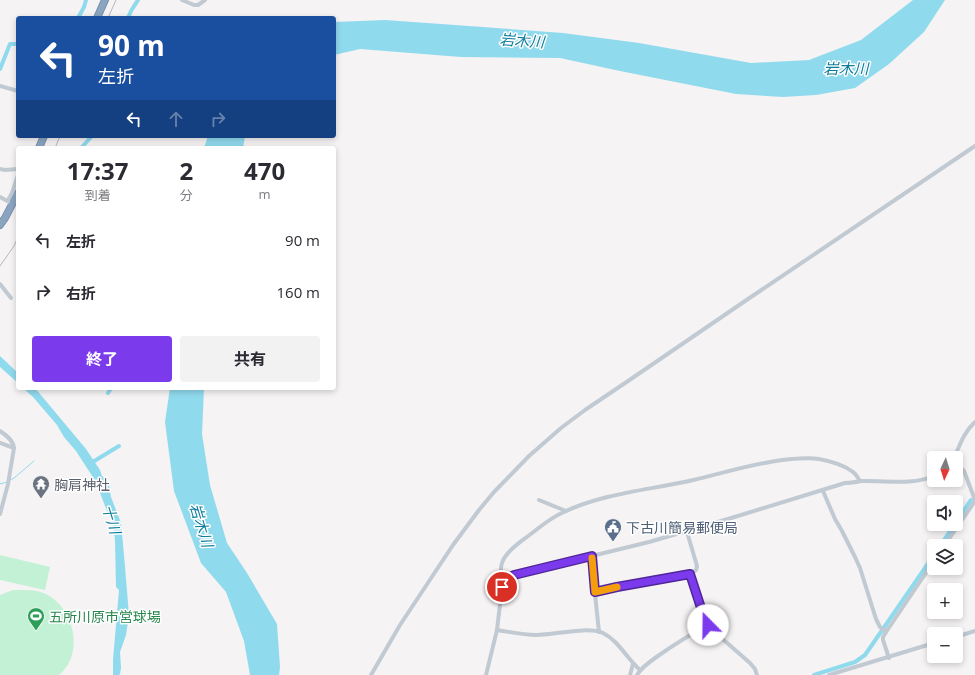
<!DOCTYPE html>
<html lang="ja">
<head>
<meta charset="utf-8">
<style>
	:root { --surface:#fff; --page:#f2f2f3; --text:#2b2b33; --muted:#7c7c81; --accent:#7c3aed }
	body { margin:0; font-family:"Open Sans","Noto Sans JP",sans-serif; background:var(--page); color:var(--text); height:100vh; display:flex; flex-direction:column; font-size:15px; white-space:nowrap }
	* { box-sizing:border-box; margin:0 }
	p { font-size:13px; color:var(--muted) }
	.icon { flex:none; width:22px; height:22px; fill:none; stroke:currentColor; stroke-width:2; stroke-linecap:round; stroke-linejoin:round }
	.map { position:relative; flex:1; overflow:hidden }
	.details { position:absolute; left:16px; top:146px; width:320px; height:244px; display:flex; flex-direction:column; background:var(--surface); border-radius:4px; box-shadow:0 2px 6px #0003 }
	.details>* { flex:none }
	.guide { position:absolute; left:16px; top:16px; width:320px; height:122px; border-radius:4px; box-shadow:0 2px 6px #0003; background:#1a4fa0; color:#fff; overflow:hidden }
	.needle { width:26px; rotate:184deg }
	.buttons { position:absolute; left:927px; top:451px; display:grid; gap:8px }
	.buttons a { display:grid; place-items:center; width:36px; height:36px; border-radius:4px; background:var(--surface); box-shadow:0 2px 6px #0003; font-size:20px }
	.pin { position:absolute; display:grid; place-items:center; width:34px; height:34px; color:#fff; margin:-17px; border:2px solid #fff; border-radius:50%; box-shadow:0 1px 4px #0007 }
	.me { position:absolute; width:44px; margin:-22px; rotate:338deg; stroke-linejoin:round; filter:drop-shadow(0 0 3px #0008) }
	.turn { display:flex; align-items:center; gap:14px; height:84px; padding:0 16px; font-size:18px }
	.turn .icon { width:52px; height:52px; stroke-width:2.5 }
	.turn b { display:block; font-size:28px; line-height:34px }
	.lanes { display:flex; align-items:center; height:38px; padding:0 16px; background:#0003; justify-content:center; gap:20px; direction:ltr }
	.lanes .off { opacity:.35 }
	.eta { display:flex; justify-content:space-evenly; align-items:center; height:68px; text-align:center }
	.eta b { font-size:24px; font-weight:700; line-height:28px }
	.button { display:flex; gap:8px; margin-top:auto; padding:8px 16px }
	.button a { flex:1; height:46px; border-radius:4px; background:var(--accent); color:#fff; font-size:16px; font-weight:700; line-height:46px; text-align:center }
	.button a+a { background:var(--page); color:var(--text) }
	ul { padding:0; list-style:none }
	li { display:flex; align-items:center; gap:12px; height:52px; padding:0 16px }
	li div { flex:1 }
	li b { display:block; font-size:15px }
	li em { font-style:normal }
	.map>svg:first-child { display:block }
</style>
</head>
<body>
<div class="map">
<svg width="975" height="675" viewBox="0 0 975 675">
	<rect width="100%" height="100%" fill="#f5f3f3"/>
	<g fill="#c3f1d5">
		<path d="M0 555 50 567 45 590 0 580Z"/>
		<path d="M13 590C25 590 36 589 46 594 74 608 85 654 59 675H0V595Z"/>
	</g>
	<g fill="#90daee">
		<path d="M913 0H945L924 32 889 64 855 88 816 95 783 97 736 94 620 71 560 58 461 57 360 49 334 55V22L385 20 469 26 563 33 639 43 751 63 809 60 861 40Z"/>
		<path d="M208 136H245L243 148H204Z"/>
		<path d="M0 356 18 373V383L0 367Z"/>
		<path d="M23 388H35L86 449 100 470 102 476 106 479 109 485 111 497 121 523 124 555 129 615 126 635 120 652 121 668 120 674 119 675H113V660L119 590 116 587 115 540 113 523 105 506 96 482 76 451 64 437 57 425 33 397Z"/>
		<path d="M170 388H204L202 434 210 485 227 543 247 573 277 624 280 667 279 675H250L244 641 226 592 201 563 174 491 165 422Z"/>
	</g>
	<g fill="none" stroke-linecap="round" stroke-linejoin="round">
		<g stroke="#90daee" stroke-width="1">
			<path d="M10 480 14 478 34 461"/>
			<path d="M0 484 7 482"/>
		</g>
		<g stroke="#90daee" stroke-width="4">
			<path d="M78 18 84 7 86 0"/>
			<path d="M128 18 131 11 138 0"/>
			<path d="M0 69 10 44H18"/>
			<path d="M81 148 92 136"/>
			<path d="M108 393 110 390 109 389"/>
			<path d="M91 463 119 446"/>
			<path d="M956 522 971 500"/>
			<path d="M940 546 955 524"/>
			<path d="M814 675 855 662 865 655 934 555"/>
		</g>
		<g stroke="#7690ad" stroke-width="8">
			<g id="highway">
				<path d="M97 18 105 0"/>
				<path d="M39 148 44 136"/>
				<path d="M0 225 5 218 18 193"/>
			</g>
		</g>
		<g stroke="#c1cad2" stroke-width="4">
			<path d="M182 0 194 5H198L205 0"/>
			<path d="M0 86 18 91"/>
			<path d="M0 169 5 170 18 169"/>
			<path d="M0 197 9 202"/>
			<path d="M8 200 12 193 18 175"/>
			<path d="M0 284 11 298"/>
			<path d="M0 431C6 435 13 440 14 448L8 484 0 514"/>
			<path d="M0 443 14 448"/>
			<path d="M954 458C960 445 964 432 975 422"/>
			<path d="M956 462 964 471 975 500"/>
			<path d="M823 491 835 519 842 531 855 557 860 568 876 619 880 627 886 632"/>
			<path d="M539 500 566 511"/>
			<path d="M687 532 697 566 696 570 690 574C694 589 701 616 710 628L750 663 755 669 757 675"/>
			<path d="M944 546 975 501"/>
			<path d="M591 556 599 632"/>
			<path d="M504 581C503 578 501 574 501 570 500 557 515 546 524 539 537 530 549 518 564 512 604 493 650 490 693 480 723 473 752 464 782 460 794 459 807 457 819 459 830 461 844 465 853 472 856 474 858 478 860 481"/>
			<path d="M595 592 690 574"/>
			<path d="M497 630C510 632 523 635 536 635 555 635 587 626 603 633 619 641 627 659 640 670"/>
			<path d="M956 637 975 631"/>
			<path d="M889 658 883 640V637L886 632 934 561"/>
			<path d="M371 675 400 625 453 545 479 510 494 492 529 456 561 428 585 410 631 379 748 299 975 146"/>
			<path d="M486 675 497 630 502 587 504 581 514 575 649 542 728 519 845 483C850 483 856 482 861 481 885 480 911 486 934 476"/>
			<path d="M630 675 633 664"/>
			<path d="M637 675C641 668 648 663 655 658 672 646 689 635 708 625"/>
			<path d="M829 675 934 643"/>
		</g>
		<use href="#highway" stroke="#8ba5c1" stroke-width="6"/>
		<g stroke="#b5b8bd" stroke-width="1">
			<path d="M108 18 116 0"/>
			<path d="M55 148 60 136"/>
			<path d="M0 266 14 246 18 237"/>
		</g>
	</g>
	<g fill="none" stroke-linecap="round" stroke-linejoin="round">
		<g stroke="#51269a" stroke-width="10">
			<path id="route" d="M502 587 504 581 514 575 592 556 595 592 617 587 690 574 702 611 708 625"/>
		</g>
		<use href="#route" stroke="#7c3aed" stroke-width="7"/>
		<path stroke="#f59e0b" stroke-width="7" d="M592 558 595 592 617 587"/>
	</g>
	<defs>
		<g id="temple-pin" transform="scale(0.9)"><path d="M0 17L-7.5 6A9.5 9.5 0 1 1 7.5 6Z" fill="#6b7280" stroke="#fff"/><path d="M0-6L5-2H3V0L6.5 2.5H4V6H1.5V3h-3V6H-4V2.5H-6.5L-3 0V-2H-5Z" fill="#fff"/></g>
		<g id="civic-pin" transform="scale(0.9)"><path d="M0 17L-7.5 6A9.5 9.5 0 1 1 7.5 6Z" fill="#5c6f8a" stroke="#fff"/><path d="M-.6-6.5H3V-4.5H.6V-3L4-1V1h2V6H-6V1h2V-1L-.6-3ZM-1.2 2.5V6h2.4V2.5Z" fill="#fff"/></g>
		<g id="stadium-pin" transform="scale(0.9)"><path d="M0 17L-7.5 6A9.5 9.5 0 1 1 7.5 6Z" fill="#2e9e5b" stroke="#fff"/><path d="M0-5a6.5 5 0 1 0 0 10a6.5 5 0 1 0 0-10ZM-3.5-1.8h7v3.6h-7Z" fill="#fff"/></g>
	</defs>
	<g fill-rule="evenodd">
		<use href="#temple-pin" x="41" y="484"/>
		<use href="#civic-pin" x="613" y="527"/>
		<use href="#stadium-pin" x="36" y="616"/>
	</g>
	<g text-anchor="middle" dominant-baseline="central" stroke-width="3" stroke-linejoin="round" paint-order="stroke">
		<g font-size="14" fill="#5b616d" stroke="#fff" text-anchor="start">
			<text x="54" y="484">胸肩神社</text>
		</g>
		<g font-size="14" fill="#4e5e75" stroke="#fff" text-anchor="start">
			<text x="626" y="527">下古川簡易郵便局</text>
		</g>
		<g font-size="14" fill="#27864d" stroke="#fff" text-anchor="start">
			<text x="49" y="616">五所川原市営球場</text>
		</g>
		<g font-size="15" font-style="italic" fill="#0c7c9b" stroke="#fff">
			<text transform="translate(522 40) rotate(4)">岩木川</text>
			<text x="846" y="68">岩木川</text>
			<text transform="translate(112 519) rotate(73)">十川</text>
			<text transform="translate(202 525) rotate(73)">岩木川</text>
		</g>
	</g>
</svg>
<div class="buttons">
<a><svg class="needle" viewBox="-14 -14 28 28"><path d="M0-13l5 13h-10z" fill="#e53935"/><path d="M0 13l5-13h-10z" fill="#7c7c81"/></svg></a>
<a><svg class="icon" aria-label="sound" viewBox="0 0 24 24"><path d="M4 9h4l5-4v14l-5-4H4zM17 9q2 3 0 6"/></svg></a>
<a><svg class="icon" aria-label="layers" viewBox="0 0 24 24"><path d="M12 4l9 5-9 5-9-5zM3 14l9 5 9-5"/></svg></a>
<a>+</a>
<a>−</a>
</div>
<div class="pin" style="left:502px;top:587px;background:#d93025"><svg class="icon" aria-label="arrive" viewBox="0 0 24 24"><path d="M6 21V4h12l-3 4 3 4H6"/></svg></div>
<svg class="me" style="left:708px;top:625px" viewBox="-20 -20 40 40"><circle r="19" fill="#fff"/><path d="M0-13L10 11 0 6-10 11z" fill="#7c3aed"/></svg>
<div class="guide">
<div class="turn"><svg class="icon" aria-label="left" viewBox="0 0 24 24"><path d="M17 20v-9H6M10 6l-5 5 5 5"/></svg><div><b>90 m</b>左折</div></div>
<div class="lanes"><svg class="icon" aria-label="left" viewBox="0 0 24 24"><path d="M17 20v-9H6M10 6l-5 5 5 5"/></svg><svg class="icon off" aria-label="ahead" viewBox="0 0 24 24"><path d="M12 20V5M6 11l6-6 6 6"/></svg><svg class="icon off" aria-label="right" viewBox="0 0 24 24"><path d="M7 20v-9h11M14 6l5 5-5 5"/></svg></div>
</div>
<section class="details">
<div class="eta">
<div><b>17:37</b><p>到着</p></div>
<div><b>2</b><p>分</p></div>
<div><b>470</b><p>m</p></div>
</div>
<ul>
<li><svg class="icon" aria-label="left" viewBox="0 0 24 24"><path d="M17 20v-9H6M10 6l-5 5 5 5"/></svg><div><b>左折</b></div><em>90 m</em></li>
<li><svg class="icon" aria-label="right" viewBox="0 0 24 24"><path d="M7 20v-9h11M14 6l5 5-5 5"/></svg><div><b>右折</b></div><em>160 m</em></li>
</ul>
<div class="button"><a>終了</a><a>共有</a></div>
</section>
</div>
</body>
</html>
